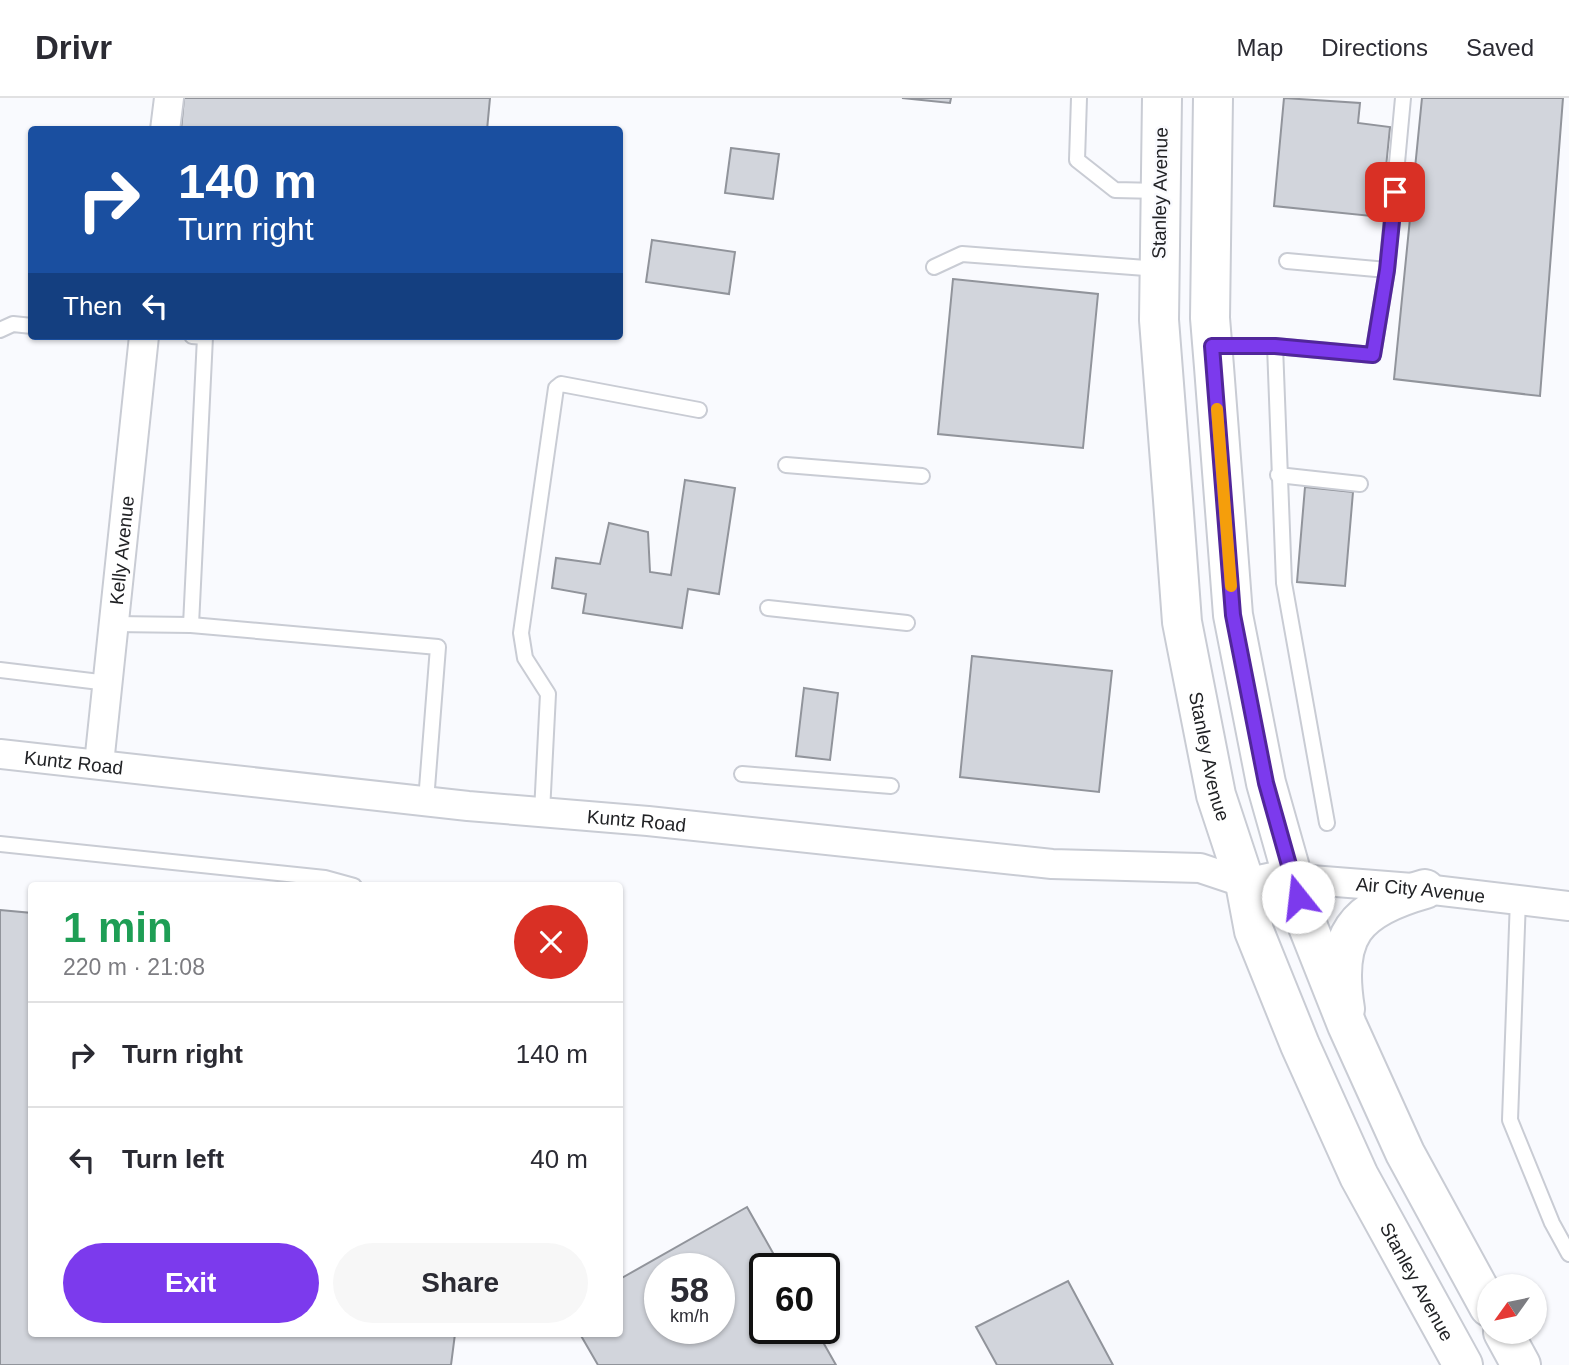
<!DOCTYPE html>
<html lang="en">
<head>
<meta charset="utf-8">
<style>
	:root { --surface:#fff; --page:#f7f7f7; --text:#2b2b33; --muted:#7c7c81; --line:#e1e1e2; --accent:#7c3aed }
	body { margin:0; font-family:Arial,sans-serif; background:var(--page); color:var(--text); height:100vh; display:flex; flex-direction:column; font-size:26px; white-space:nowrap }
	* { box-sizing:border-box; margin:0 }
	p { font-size:23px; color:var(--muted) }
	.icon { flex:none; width:38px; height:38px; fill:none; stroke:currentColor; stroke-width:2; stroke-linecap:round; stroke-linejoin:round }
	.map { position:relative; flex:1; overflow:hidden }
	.drawer { position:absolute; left:28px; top:784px; width:595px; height:455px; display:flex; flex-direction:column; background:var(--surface); border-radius:7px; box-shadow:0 2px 5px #0004 }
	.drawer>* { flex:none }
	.top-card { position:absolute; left:28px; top:28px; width:595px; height:214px; border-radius:7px; box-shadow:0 2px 5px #0004; background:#1a4fa0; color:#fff; overflow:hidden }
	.needle { width:46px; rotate:237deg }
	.fabs { position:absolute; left:1477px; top:1176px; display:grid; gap:14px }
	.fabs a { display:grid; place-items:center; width:70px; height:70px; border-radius:50%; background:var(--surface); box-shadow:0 2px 5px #0004; font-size:35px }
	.speed { position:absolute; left:644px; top:1155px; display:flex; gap:14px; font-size:35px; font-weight:700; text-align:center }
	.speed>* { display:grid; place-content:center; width:91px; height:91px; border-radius:50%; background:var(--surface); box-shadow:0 2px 5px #0004; line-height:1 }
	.speed small { font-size:18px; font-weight:400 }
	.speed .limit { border:4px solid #111; border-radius:10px; background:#fff; color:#111 }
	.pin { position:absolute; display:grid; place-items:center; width:60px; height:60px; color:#fff; margin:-30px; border-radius:14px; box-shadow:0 4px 10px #0006 }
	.me { position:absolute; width:77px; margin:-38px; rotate:344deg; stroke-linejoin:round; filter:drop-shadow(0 0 5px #0008) }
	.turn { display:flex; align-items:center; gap:24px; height:147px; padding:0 35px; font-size:32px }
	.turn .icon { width:91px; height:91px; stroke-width:2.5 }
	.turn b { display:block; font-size:49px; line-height:60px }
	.then { display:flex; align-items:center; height:66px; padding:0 35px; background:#0003; gap:14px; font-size:26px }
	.round { display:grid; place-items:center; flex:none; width:74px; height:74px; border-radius:37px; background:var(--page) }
	.summary { display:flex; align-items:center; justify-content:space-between; height:119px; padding:0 35px }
	h1 { font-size:42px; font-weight:700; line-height:52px; color:#1e9e55 }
	.cta { display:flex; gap:14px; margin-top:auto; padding:14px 35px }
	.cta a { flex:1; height:80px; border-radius:42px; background:var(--accent); color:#fff; font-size:28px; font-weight:700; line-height:80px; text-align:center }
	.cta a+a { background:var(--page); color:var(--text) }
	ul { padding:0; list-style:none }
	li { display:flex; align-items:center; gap:21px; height:105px; padding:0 35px; border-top:2px solid var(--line) }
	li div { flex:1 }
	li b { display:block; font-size:26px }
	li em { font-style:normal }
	header { display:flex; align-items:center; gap:42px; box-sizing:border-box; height:98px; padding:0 35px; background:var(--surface); border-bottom:2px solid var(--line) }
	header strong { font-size:33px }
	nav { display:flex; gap:38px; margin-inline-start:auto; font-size:24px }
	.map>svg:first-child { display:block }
</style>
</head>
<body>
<header>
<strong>Drivr</strong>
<nav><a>Map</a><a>Directions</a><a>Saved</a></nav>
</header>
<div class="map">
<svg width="1569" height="1267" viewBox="0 0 1569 1267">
	<rect width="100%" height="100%" fill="#f9fafe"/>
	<g fill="#d2d5dc" stroke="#91949b" stroke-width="2" fill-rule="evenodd">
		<path d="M184 0H490L487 32H181Z"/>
		<path d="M902 0H951L950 5Z"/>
		<path d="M1284 0 1360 5 1358 25 1390 29 1381 119 1274 108Z"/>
		<path d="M1422 0H1563L1540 298 1394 281Z"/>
		<path d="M731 50 779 56 773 101 725 95Z"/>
		<path d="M652 142 735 154 729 196 646 184Z"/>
		<path d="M953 181 1098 196 1083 350 938 336Z"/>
		<path d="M685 382 735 390 719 496 688 491 682 530 583 515 586 496 552 490 556 460 600 466 609 425 648 434 650 474 671 477Z"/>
		<path d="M1305 389 1353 394 1345 488 1297 484Z"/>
		<path d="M972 558 1112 573 1099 694 960 679Z"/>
		<path d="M804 590 838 595 830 662 796 658Z"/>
		<path d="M0 812 32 815V1236H455L451 1267H0Z"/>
		<path d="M747 1109 782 1171H765V1230H815L836 1267H598L580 1236H620V1181ZM660 1171H719V1230H660Z"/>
		<path d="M1068 1183 1113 1267H997L976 1229Z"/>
	</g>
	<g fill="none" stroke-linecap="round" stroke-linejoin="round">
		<g stroke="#c9ccd4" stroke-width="18">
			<g id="service">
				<path d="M1079 0 1077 62 1115 92 1160 93"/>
				<path d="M1287 163 1387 172"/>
				<path d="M934 169 962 156 1159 171"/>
				<path d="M0 232 13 226 32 228"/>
				<path d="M1214 248H1275L1373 257 1387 172 1403 0"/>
				<path d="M1275 248 1284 485 1327 725"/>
				<path d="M786 367 922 378"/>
				<path d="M1278 377 1360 386"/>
				<path d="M768 510 907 525"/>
				<path d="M114 526 191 527 205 239 192 238"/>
				<path d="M191 527 438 549 426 703"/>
				<path d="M0 572 108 585"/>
				<path d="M742 676 891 688"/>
				<path d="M542 714 548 596 525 560 521 535 556 290 561 286 699 312"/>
				<path d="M0 746 325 780 354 788"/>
				<path d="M1518 801 1510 1022 1552 1125 1569 1156"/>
			</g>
		</g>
		<g stroke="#c9ccd4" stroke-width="32">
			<g id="minor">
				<path d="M165 32 169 0"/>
				<path id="s1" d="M0 656 468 708 648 723 1052 766 1200 770 1245 785 1273 779 1425 791 1569 808"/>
				<path id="s2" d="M99 666 144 238"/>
			</g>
		</g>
		<g stroke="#c9ccd4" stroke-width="42">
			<path id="secondary" d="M1345 911C1333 837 1354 811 1425 791"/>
		</g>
		<g stroke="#c9ccd4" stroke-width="42">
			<g id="primary">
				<path id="s3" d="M1162 0 1159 222 1173 402 1182 524 1216 697 1245 785 1254 833 1300 947 1359 1078 1463 1267"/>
				<path d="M1213 0 1210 220 1214 269 1233 517 1266 685 1303 816 1347 927 1405 1055 1489 1209"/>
				<path d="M1503 1234 1521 1267"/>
			</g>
		</g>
		<use href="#service" stroke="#fff" stroke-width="14"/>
		<use href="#minor" stroke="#fff" stroke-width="28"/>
		<use href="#secondary" stroke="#fff" stroke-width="38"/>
		<use href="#primary" stroke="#fff" stroke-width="38"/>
	</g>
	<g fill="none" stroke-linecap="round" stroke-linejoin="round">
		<g stroke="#51269a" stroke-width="18">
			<path id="route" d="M1298 799 1266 685 1233 517 1212 248H1275L1373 257 1387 172 1395 94"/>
		</g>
		<use href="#route" stroke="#7c3aed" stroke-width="12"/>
		<path stroke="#f59e0b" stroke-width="12" d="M1217 311 1231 488"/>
	</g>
	<g text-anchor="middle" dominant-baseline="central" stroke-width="5" stroke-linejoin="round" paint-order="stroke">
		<g font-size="19" fill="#212225" stroke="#f9fafe">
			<text transform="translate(1160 95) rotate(-89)">Stanley Avenue</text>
			<text stroke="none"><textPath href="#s2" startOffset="215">Kelly Avenue</textPath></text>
			<text stroke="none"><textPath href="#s3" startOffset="662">Stanley Avenue</textPath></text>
			<text stroke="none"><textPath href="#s1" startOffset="74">Kuntz Road</textPath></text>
			<text stroke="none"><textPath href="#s1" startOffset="640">Kuntz Road</textPath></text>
			<text stroke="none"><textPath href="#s1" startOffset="1430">Air City Avenue</textPath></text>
			<text stroke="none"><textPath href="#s3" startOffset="1230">Stanley Avenue</textPath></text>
		</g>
	</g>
</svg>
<div class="fabs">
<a><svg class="needle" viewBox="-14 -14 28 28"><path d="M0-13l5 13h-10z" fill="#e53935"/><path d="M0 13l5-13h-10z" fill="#7c7c81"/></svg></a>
</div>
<div class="speed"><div>58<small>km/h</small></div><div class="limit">60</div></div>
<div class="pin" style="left:1395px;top:94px;background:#d93025"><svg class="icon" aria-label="arrive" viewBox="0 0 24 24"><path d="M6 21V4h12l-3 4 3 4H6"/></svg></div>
<svg class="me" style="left:1298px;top:799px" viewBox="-20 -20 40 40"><circle r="19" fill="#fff"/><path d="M0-13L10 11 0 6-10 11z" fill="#7c3aed"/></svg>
<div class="top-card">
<div class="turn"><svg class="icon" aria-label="right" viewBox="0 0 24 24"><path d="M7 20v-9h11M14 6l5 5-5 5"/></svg><div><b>140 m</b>Turn right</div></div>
<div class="then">Then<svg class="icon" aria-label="left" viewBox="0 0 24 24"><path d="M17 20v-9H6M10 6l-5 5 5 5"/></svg></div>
</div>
<section class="drawer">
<div class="summary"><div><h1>1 min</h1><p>220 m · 21:08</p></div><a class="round" style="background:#d93025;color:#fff"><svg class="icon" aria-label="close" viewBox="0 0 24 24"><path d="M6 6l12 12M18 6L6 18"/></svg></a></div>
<ul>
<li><svg class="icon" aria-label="right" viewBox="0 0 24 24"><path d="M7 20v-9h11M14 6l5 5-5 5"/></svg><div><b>Turn right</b></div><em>140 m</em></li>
<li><svg class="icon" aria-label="left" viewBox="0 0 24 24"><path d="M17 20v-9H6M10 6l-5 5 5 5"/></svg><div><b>Turn left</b></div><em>40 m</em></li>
</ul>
<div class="cta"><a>Exit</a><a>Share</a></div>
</section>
</div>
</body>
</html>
